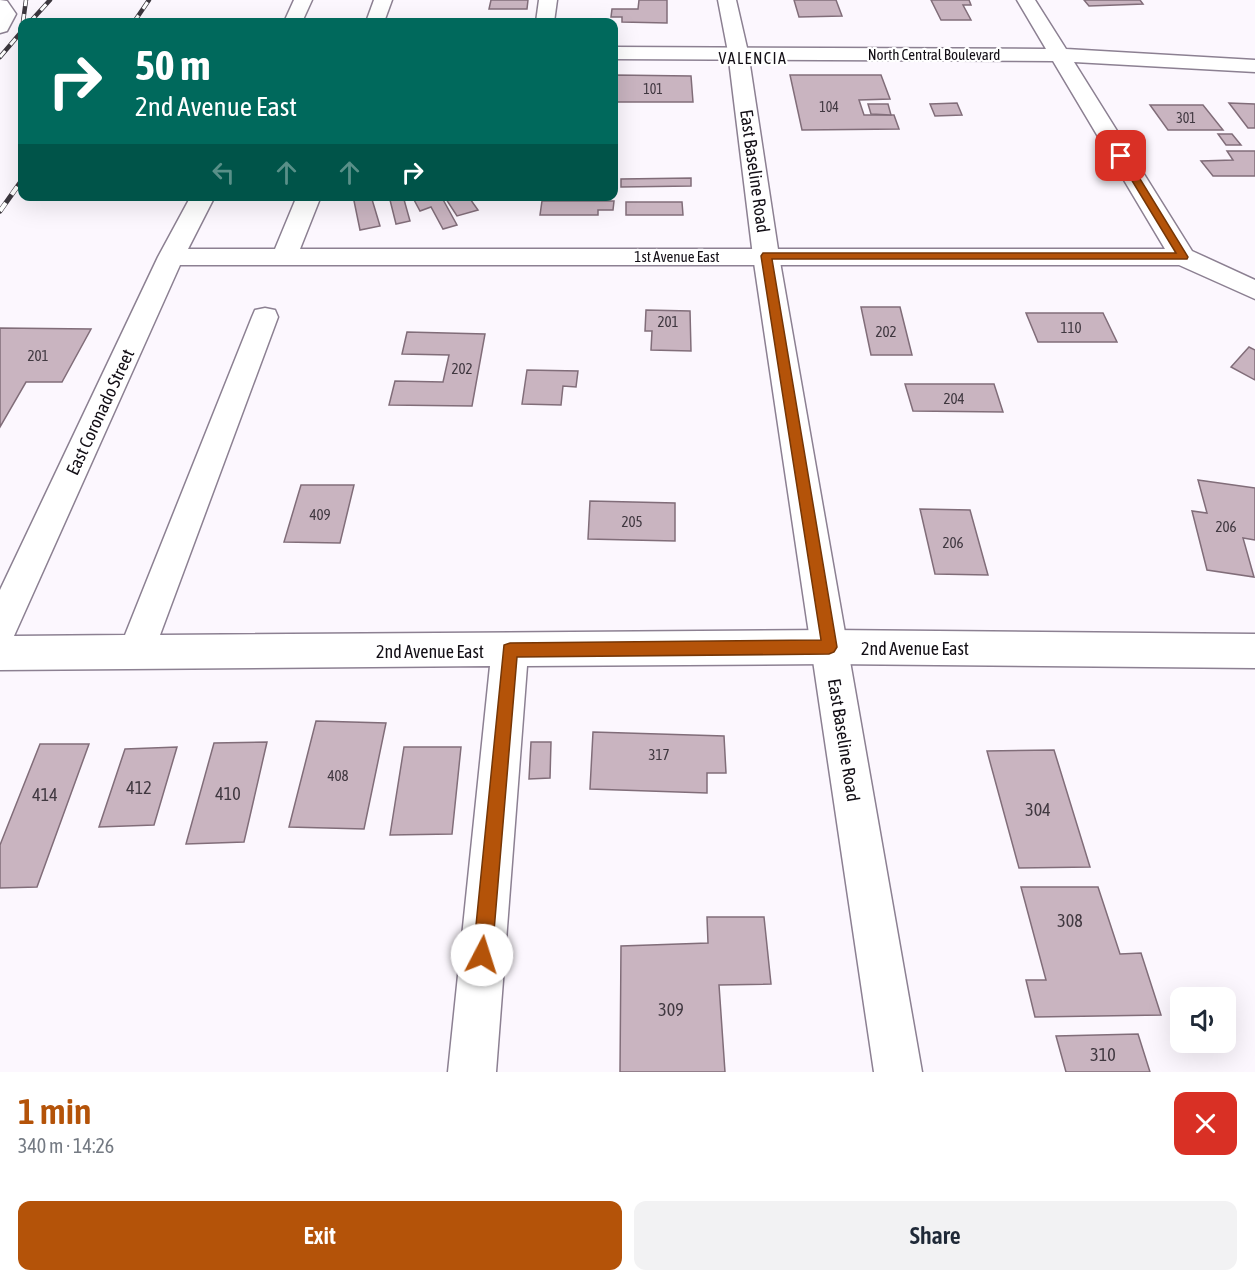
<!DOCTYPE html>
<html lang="en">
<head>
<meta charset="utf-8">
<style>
	:root { --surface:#fff; --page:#f2f2f3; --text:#1f2937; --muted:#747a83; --accent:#b45309 }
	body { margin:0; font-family:"Asap Condensed",sans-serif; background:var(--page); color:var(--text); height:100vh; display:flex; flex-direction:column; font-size:22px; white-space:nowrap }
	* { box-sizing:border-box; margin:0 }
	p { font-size:20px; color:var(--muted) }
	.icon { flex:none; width:33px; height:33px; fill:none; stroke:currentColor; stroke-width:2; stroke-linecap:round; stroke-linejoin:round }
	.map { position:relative; height:1072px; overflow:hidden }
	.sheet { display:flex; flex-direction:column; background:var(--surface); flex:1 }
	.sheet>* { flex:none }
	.banner { position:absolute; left:18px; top:18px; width:600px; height:183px; border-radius:12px; box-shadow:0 6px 24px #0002; background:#00695c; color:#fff; overflow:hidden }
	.buttons { position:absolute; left:1170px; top:987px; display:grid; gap:12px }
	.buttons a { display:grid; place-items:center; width:66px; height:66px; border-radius:12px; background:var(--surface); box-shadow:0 6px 24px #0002; font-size:30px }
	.pin { position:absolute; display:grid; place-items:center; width:51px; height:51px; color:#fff; margin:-26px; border-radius:12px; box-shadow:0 3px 9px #0006 }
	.me { position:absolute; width:66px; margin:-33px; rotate:5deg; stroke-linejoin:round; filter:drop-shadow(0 0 4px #0008) }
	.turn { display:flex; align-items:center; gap:21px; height:126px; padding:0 18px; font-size:27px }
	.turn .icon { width:78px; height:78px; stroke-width:2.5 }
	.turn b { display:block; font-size:42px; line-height:51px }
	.lanes { display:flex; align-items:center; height:57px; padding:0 18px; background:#0003; justify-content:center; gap:30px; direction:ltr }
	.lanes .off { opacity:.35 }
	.round { display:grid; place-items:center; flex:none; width:63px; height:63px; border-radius:12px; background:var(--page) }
	.summary { display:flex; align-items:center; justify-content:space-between; height:102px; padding:0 18px }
	h1 { font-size:36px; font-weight:600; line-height:45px; color:var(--accent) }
	.button { display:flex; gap:12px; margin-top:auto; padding:12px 18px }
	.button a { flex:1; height:69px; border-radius:12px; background:var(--accent); color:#fff; font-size:24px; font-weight:600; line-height:69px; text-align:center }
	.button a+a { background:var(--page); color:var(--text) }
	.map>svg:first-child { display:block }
</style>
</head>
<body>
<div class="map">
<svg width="1255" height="1072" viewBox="0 0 1255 1072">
	<rect width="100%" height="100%" fill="#fcf7fe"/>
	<g fill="#c9b4c0" stroke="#816d79" stroke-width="1.5">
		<path d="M491 0H528L527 9H489Z"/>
		<path d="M639 0H667V23L622 22V17H611L612 9H638Z"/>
		<path d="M794 0H836L842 16 799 17Z"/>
		<path d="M931 0H969L971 5H963L971 20H941Z"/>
		<path d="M1084 0H1140L1143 4 1089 6Z"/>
		<path d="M614 75 691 76 693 102H614Z"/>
		<path d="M790 75H881L890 99 859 100 864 115H894L899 129 802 130Z"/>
		<path d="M957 103 962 115 935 116 930 104Z"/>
		<path d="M1229 103 1255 104V128H1248Z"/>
		<path d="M868 104H888L891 115 871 114Z"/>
		<path d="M1150 105H1203L1223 130H1168Z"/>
		<path d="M1218 134H1232L1241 145H1226Z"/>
		<path d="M1227 151H1255V176H1213L1201 161 1233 160Z"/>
		<path d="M691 178V186L621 187V179Z"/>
		<path d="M353 196H371L380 226 360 230Z"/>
		<path d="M389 196H403L410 221 396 224Z"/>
		<path d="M412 196H441L457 225 443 229 431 207 420 211Z"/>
		<path d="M444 196H468L478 210 457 216Z"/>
		<path d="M542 201H614L613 210H598V215H540Z"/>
		<path d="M626 202H682L683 215H626Z"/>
		<path d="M861 307H900L912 355H871Z"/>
		<path d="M646 310 690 311 691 351 651 350 652 331H645Z"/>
		<path d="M1026 313H1103L1117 342H1038Z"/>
		<path d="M0 328 91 329 62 382H26L0 427Z"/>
		<path d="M407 332 485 334 472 406 389 405 395 381 443 382 449 355 402 354Z"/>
		<path d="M1249 347 1255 350V380L1231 367Z"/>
		<path d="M527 370 578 371 576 387 563 386 561 405 522 404Z"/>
		<path d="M905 384H994L1003 412 913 411Z"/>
		<path d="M1198 480 1255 488V540L1243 538 1254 577 1207 570 1192 511 1207 513Z"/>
		<path d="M301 485H354L340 543 284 542Z"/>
		<path d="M590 501 675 503V541L588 539Z"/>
		<path d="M920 509 970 510 988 575 935 574Z"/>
		<path d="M316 721 386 723 364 829 289 827Z"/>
		<path d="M593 732 724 736 726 773H707V793L590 789Z"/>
		<path d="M267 742 244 842 186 844 214 743Z"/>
		<path d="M531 742H551L550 778 529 779Z"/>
		<path d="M40 744H89L37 887 0 888V845Z"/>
		<path d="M177 747 154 825 99 827 125 749Z"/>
		<path d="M404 747H461L452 834 390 835Z"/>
		<path d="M1054 750 1090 867 1019 868 987 751Z"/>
		<path d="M1021 887H1098L1120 954 1141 953 1161 1015 1035 1017 1026 980H1046Z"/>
		<path d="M707 917H764L771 984 719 985 725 1072H620L621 946 708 943Z"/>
		<path d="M1138 1034 1150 1072H1066L1056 1036Z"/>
	</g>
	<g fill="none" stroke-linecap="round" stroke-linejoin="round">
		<g stroke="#8c8092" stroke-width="3">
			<g id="minor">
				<path d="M0 0 7 1 16 14 7 31 0 33Z"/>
				<path d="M294 0H312L302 22H284Z"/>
				<path d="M374 0H392L384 22H366Z"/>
				<path d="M539 0H557L554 22H536Z"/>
				<path d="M1017 0H1035L1066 49 1255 60V72L1074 62 1192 251 1255 280V299L1179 265H180L14 636 125 635 252 317 255 310 265 308 275 310 278 317 160 635 829 630 1255 634V668L829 664 527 666 496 1072H448L490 666 0 670V590L158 257 191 196H215L188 249H275L297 196H321L300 249H1165L1053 61 614 59V47L1046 49Z"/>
			</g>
		</g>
		<g stroke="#8c8092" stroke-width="3">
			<path id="major" d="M718 0H736L748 52 779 256 922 1072H874L753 256 728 52Z"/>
		</g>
		<use href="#minor" fill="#fff" fill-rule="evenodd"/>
		<use href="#major" fill="#fff" fill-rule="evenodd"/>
		<g stroke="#3c373e" stroke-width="4.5">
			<g id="rail-far1">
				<path d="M23 22 26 0"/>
				<path d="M30 22 50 0"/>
				<path d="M134 22 149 0"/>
				<path d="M0 57 22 31"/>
			</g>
		</g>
		<g stroke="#3c373e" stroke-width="5">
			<path id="rail" d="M0 211 22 180"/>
		</g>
		<use href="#rail-far1" stroke="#fff" stroke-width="3" stroke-dasharray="8" stroke-linecap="butt"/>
		<use href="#rail" stroke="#fff" stroke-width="4" stroke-dasharray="10" stroke-linecap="butt"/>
	</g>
	<path fill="#b45309" stroke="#753606" stroke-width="1.5" d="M1121 153 1126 156 1188 257 1187 259H772L837 647 834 652 829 654 517 657 492 955 489 961 482 964 476 961 473 955 504 645 510 643 821 640 761 256 763 253H1176L1117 156Z"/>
	<g text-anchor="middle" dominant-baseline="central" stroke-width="4.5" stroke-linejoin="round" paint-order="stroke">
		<g font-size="14" fill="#403840">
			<text x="653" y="89">101</text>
			<text x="829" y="107">104</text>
			<text x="1186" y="118">301</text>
		</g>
		<g font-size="15" fill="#130f16" stroke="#fff">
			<text x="934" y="54">North Central Boulevard</text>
			<text x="677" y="256">1st Avenue East</text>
		</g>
		<g font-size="15" fill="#403840">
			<text x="668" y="321">201</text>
			<text x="1071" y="327">110</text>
			<text x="886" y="331">202</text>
			<text x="38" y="355">201</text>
			<text x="462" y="368">202</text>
			<text x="954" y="398">204</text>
			<text x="320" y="514">409</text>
			<text x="632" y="521">205</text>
			<text x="1226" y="526">206</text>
			<text x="953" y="542">206</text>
			<text x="659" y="754">317</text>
			<text x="338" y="775">408</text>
		</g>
		<g font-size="16" letter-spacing="1.5" fill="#130f16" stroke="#fff">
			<text x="753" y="58">VALENCIA</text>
		</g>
		<g font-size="18" fill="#130f16" stroke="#fff">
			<text transform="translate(755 171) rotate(82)">East Baseline Road</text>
			<text transform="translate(100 412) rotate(-65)">East Coronado Street</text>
			<text x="915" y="648">2nd Avenue East</text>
			<text x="430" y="651">2nd Avenue East</text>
			<text transform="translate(844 740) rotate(81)">East Baseline Road</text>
		</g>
		<g font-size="18" fill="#403840">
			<text x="139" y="787">412</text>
			<text x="228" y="793">410</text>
			<text x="45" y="794">414</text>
			<text x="1038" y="809">304</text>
			<text x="1070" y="920">308</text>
			<text x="671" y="1009">309</text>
			<text x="1103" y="1054">310</text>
		</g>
	</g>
</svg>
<div class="buttons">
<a><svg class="icon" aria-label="sound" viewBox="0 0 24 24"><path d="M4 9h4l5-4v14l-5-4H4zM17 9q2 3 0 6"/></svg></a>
</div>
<div class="pin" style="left:1121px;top:156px;background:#d93025"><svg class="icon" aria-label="arrive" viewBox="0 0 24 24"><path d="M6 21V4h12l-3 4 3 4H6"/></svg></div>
<svg class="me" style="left:482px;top:955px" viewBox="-20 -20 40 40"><circle r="19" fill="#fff"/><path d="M0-13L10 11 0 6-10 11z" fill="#b45309"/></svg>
<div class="banner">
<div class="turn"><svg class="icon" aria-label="right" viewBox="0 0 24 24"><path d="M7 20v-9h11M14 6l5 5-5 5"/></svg><div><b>50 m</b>2nd Avenue East</div></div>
<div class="lanes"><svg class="icon off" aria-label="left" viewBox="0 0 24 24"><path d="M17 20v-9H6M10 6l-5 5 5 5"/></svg><svg class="icon off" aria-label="ahead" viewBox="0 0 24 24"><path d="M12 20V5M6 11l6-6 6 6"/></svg><svg class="icon off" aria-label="ahead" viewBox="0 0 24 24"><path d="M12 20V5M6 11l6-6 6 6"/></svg><svg class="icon" aria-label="right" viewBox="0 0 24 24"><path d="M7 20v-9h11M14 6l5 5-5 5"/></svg></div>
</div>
</div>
<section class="sheet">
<div class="summary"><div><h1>1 min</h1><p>340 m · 14:26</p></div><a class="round" style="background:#d93025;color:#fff"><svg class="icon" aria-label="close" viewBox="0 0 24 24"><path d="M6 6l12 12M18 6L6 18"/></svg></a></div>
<div class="button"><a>Exit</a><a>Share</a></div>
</section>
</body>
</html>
